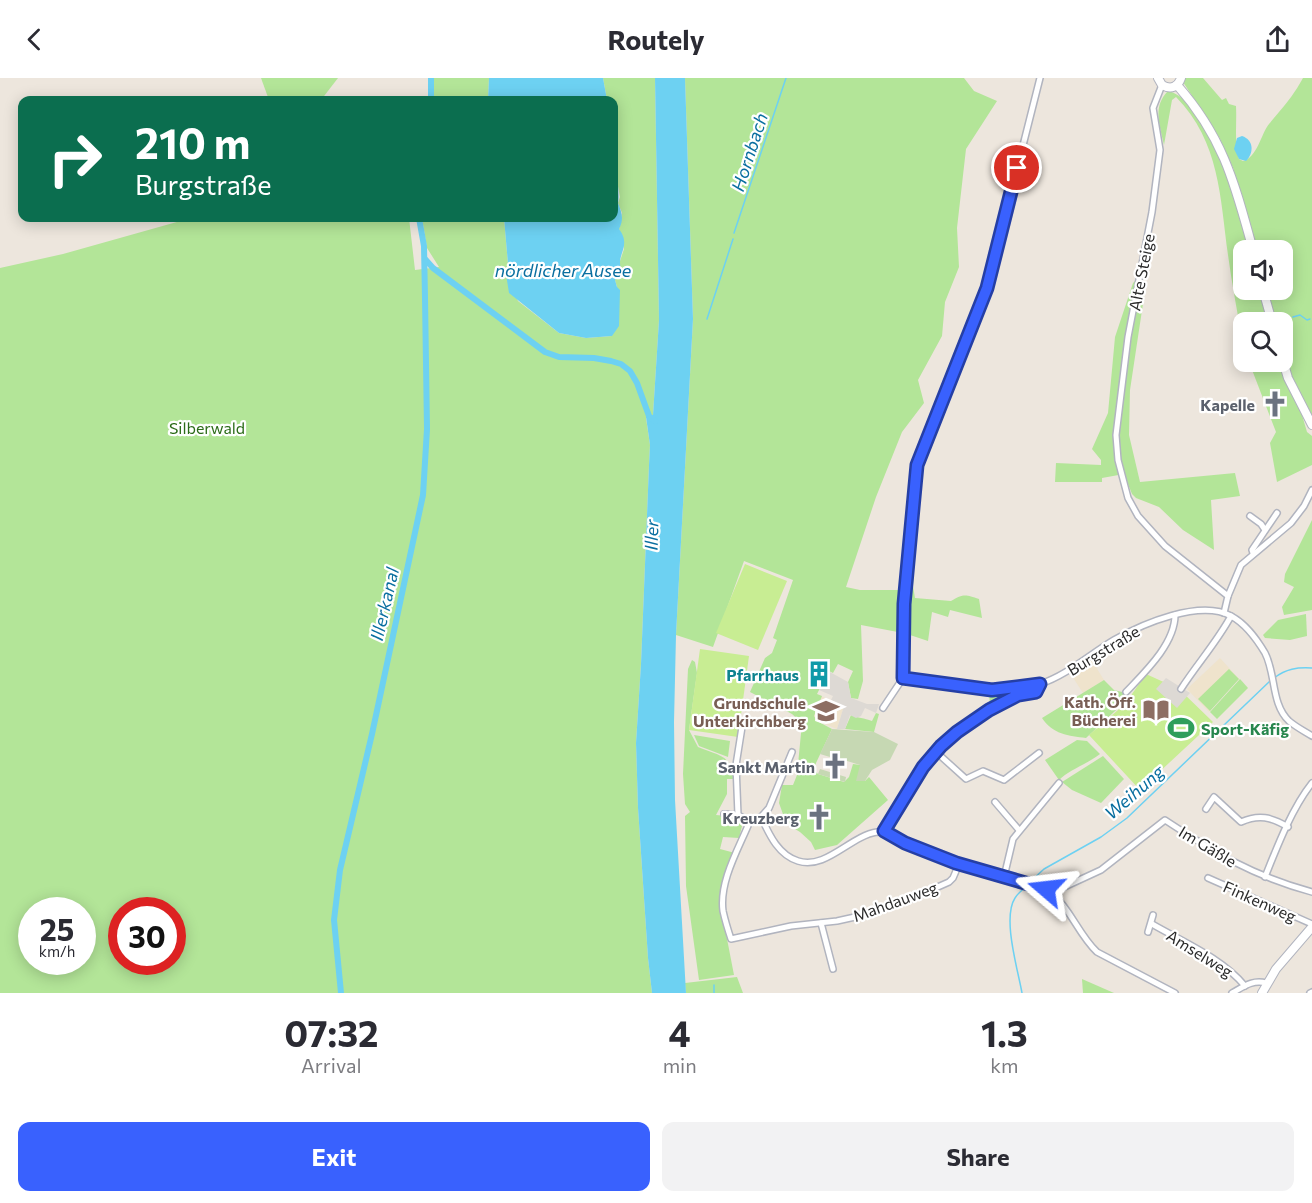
<!DOCTYPE html>
<html lang="en">
<head>
<meta charset="utf-8">
<style>
	:root { --surface:#fff; --page:#f2f2f3; --text:#2b2b33; --muted:#7c7c81; --accent:#3961fe }
	body { margin:0; font-family:Commissioner,sans-serif; background:var(--page); color:var(--text); height:100vh; display:flex; flex-direction:column; font-size:22px; white-space:nowrap }
	* { box-sizing:border-box; margin:0 }
	p { font-size:20px; color:var(--muted) }
	.icon { flex:none; width:33px; height:33px; fill:none; stroke:currentColor; stroke-width:2; stroke-linecap:round; stroke-linejoin:round }
	.map { position:relative; height:915px; overflow:hidden }
	.side { display:flex; flex-direction:column; background:var(--surface); flex:1 }
	.side>* { flex:none }
	.guide { position:absolute; left:18px; top:18px; width:600px; height:126px; border-radius:12px; box-shadow:0 3px 15px #0003; background:#0b6e4f; color:#fff; overflow:hidden }
	.controls { position:absolute; left:1233px; top:162px; display:grid; gap:12px }
	.controls a { display:grid; place-items:center; width:60px; height:60px; border-radius:12px; background:var(--surface); box-shadow:0 3px 15px #0003; font-size:30px }
	.speed { position:absolute; left:18px; top:819px; display:flex; gap:12px; font-size:30px; font-weight:700; text-align:center }
	.speed>* { display:grid; place-content:center; width:78px; height:78px; border-radius:50%; background:var(--surface); box-shadow:0 3px 15px #0003; line-height:1 }
	.speed small { font-size:15px; font-weight:400 }
	.speed .limit { border:9px solid #d22; background:#fff; color:#111 }
	.pin { position:absolute; display:grid; place-items:center; width:51px; height:51px; color:#fff; margin:-26px; border:3px solid #fff; border-radius:50%; box-shadow:0 2px 6px #0007 }
	.me { position:absolute; width:66px; margin:-33px; rotate:287deg; stroke-linejoin:round; filter:drop-shadow(0 0 4px #0008) }
	.turn { display:flex; align-items:center; gap:21px; height:126px; padding:0 18px; font-size:27px }
	.turn .icon { width:78px; height:78px; stroke-width:2.5 }
	.turn b { display:block; font-size:42px; line-height:51px }
	.eta { display:flex; justify-content:space-evenly; align-items:center; height:102px; text-align:center }
	.eta b { font-size:36px; font-weight:700; line-height:42px }
	.primary-button { display:flex; gap:12px; margin-top:auto; padding:12px 18px }
	.primary-button a { flex:1; height:69px; border-radius:12px; background:var(--accent); color:#fff; font-size:24px; font-weight:700; line-height:69px; text-align:center }
	.primary-button a+a { background:var(--page); color:var(--text) }
	header { display:flex; justify-content:space-between; align-items:center; height:78px; padding:0 18px; background:var(--surface); font-size:27px; font-weight:700 }
	.map>svg:first-child { display:block }
</style>
</head>
<body>
<header><svg class="icon" aria-label="back" viewBox="0 0 24 24"><path d="M15 5l-7 7 7 7"/></svg>Routely<svg class="icon" aria-label="share" viewBox="0 0 24 24"><path d="M12 15V3M7 8l5-5 5 5M5 13v7h14v-7"/></svg></header>
<div class="map">
<svg width="1312" height="915" viewBox="0 0 1312 915">
	<rect width="100%" height="100%" fill="#ede6dd"/>
	<g fill="#efe3cc">
		<path d="M1220 580 1239 601 1209 634 1187 611Z"/>
		<path d="M1091 581 1104 602 1083 615 1070 595Z"/>
		<path d="M805 611 844 628 837 651 817 643 803 621Z"/>
	</g>
	<g fill="#b3e598" fill-rule="evenodd">
		<path d="M261 0H338L321 22H269Z"/>
		<path d="M434 0H489L488 22H433Z"/>
		<path d="M603 0H655L659 242 653 337 646 340 650 367 649 387 641 586 636 665 638 730 648 880 652 915H0V190L63 176 191 140H409L415 192 439 189 427 170 422 140H504L508 186 506 196 518 223 559 255 586 260 612 258 617 209 615 202 621 191 619 186 624 171 619 151 622 135 618 125 620 119 615 93 617 82 614 74V22H607ZM32 832H82V884H32ZM122 832H172V884H122Z"/>
		<path d="M685 0H964L974 13 997 23 966 71 957 150 959 189 945 224 942 258 918 302 924 325 902 354 876 419 846 509 860 512H902L903 555 861 547 863 603 858 621 851 620 848 604 853 593 838 586 833 595 815 586 809 599 822 606 817 616 822 618 814 638 817 643 832 651 816 685 814 692 818 696 844 704 849 699 853 686 860 687 865 703 869 699 888 722 837 767 815 772 811 764 800 754 790 748 784 739 779 725 782 707H793L797 697 802 645 792 636 750 614 765 580 772 575 777 562 773 560 793 502 744 483 713 569 676 557 693 241Z"/>
		<path d="M1184 0H1203L1222 22 1226 20 1229 26 1236 28C1237 46 1234 64 1239 81L1243 83C1257 80 1261 56 1269 46 1284 28 1292 20 1303 0H1312V345L1302 337 1307 354 1312 358V387L1277 404 1270 365 1276 354 1249 284H1282V244H1244L1243 267C1238 237 1232 207 1228 177 1220 119 1220 64 1176 19L1172 22 1164 67C1160 48 1152 29 1168 13 1197 19 1225 83 1230 110L1234 92 1219 59 1183 4ZM1244 172H1282V212H1244Z"/>
		<path d="M1138 200 1144 205V219L1130 312 1129 357 1140 404 1235 395 1240 418 1211 422 1214 472 1183 452 1159 429 1136 420 1132 416 1124 396 1102 400V404H1055L1056 385 1101 387V382L1092 371 1108 335 1115 259 1133 205Z"/>
		<path d="M1312 442V532L1284 537 1282 529 1294 509 1284 504 1285 496Z"/>
		<path d="M911 475H915L913 508 915 520 951 523C963 516 965 516 979 521L982 540 950 532 948 539 932 534 928 563 907 556 906 526Z"/>
		<path d="M1306 536 1307 558 1290 562 1265 560 1263 557 1278 542Z"/>
		<path d="M692 582 695 584 697 595 689 652 698 669C717 677 733 677 733 701H727V716L716 737 738 739 742 748 739 760 723 759 720 771 735 775 724 804 722 835 734 897 699 902 686 808 685 738 690 734 685 726 683 696 688 591Z"/>
		<path d="M1229 591 1239 601 1210 633 1198 621Z"/>
		<path d="M1240 601 1248 610 1217 641 1210 634Z"/>
		<path d="M1104 602 1114 612 1122 614 1129 620 1086 660C1069 658 1052 656 1042 640Z"/>
		<path d="M1025 611 1029 612 1028 614 1022 613 992 628 990 627 989 616Z"/>
		<path d="M876 635 879 636 874 654 845 651 851 637C858 640 864 640 872 643Z"/>
		<path d="M694 657 730 663 728 679 699 668Z"/>
		<path d="M1077 662 1087 663 1100 676C1087 686 1069 692 1059 702L1045 682Z"/>
		<path d="M1103 678 1124 701 1101 725 1072 712 1062 704Z"/>
		<path d="M737 899 743 915H686L685 905Z"/>
		<path d="M1082 901 1114 915H1083Z"/>
	</g>
	<g fill="#c6d8b3">
		<path d="M832 651 874 654 898 666 890 682 872 692 865 703H856L860 687 844 682V685L830 681V679L820 676Z"/>
		<path d="M820 691 846 699 845 704 818 696Z"/>
	</g>
	<g fill="#c8ed93">
		<path d="M745 486 787 503 758 572 716 555Z"/>
		<path d="M700 571 749 578 738 659 689 652Z"/>
		<path d="M1146 596 1179 611 1213 644 1140 712 1089 657 1125 626Z"/>
	</g>
	<g fill="#ddd9d4">
		<path d="M828 593 848 604 851 620 867 626H879L876 635 865 630 861 638 856 640 850 637 845 651H837L844 628 831 622 833 618 819 612Z"/>
		<path d="M1166 600 1190 615 1177 630 1156 611Z"/>
	</g>
	<g fill="#6dd1f2">
		<path d="M489 0H603L607 22H488Z"/>
		<path d="M655 0H685L693 241 676 557 674 644 675 722 686 915H652L648 880 638 730 636 665 641 586 649 387 650 367 646 339 653 337 659 242Z"/>
		<path d="M1242 58C1254 62 1254 75 1246 83L1239 81 1234 71 1237 60Z"/>
		<path d="M614 74C616 81 620 118 618 125 622 135 624 141 619 151 632 168 616 176 621 191L615 202 617 209 620 212 619 248 612 258 586 260 559 255 509 215 506 196 508 186 504 140H614Z"/>
	</g>
	<g fill="none" stroke-linecap="round" stroke-linejoin="round">
		<g stroke="#6dd1f2" stroke-width="1.5">
			<path d="M734 155 786 0"/>
			<path d="M1293 239 1300 237 1307 242 1310 241"/>
			<path d="M707 241 733 161"/>
			<path d="M1274 600C1286 591 1297 589 1312 590"/>
			<path d="M1031 803 1044 791 1101 759 1127 740 1270 603"/>
			<path d="M714 915V907"/>
			<path d="M1022 915C1018 892 1002 840 1015 820 1018 815 1024 811 1028 806"/>
		</g>
		<g stroke="#6dd1f2" stroke-width="6">
			<path d="M431 22V0"/>
			<path d="M425 181 433 190 545 274 559 279 594 280 611 283 621 286 630 293 637 305 649 338 655 343"/>
			<path d="M341 915 334 842 340 792 372 656 423 417 427 351 425 220 424 168 419 140"/>
		</g>
		<g stroke="#b1b4bf" stroke-width="8">
			<g id="minor">
				<path d="M1162 7 1153 30 1160 72 1152 134 1128 259 1116 357 1118 382 1128 420 1138 438 1165 468 1228 518 1224 535"/>
				<path d="M1250 438 1261 446 1265 452"/>
				<path d="M1253 475 1252 472 1277 435"/>
				<path d="M1228 518 1241 487 1291 445 1304 428 1312 412"/>
				<path d="M903 600 981 612H992L1040 606"/>
				<path d="M1181 611C1197 586 1217 564 1231 538"/>
				<path d="M1126 614C1144 595 1175 566 1175 537"/>
				<path d="M883 630 903 600 904 526 919 378 987 210 1040 0"/>
				<path d="M935 673 966 701 983 693 1004 702 1039 675"/>
				<path d="M995 724 1019 752"/>
				<path d="M1206 731 1214 719 1241 744C1259 736 1271 739 1288 749"/>
				<path d="M724 736 738 737 750 743 761 739C769 756 778 777 798 783 826 792 850 758 877 754 884 754 933 777 944 781 965 788 985 794 1006 799 1021 803 1040 805 1053 816 1071 832 1079 857 1097 874L1175 915"/>
				<path d="M738 737 736 687 742 649"/>
				<path d="M761 739 769 730 792 674"/>
				<path d="M750 743C739 770 719 803 723 833 725 842 728 852 731 861L791 848 837 843 864 837 906 823 949 804 953 800 959 786"/>
				<path d="M884 754 923 689 941 668 957 654 989 632 1018 617 1036 614 1040 606C1067 597 1089 577 1114 562 1142 546 1200 521 1231 538 1246 546 1256 560 1265 575 1276 596 1271 626 1289 643 1296 649 1304 653 1312 658"/>
				<path d="M1004 799 1013 761 1059 705"/>
				<path d="M1265 799C1277 769 1292 730 1312 705"/>
				<path d="M1208 800 1312 846"/>
				<path d="M1054 817 1062 810 1101 792 1165 742C1215 775 1253 798 1312 814"/>
				<path d="M821 845 833 891"/>
				<path d="M1152 846C1183 864 1222 880 1245 908"/>
				<path d="M1148 854 1153 837"/>
				<path d="M1232 915C1243 909 1253 901 1266 905"/>
				<path d="M1310 915 1312 914"/>
			</g>
		</g>
		<g stroke="#b1b4bf" stroke-width="10">
			<g id="secondary">
				<path d="M1158 0 1162 7C1171 12 1178 9 1181 0"/>
				<path d="M1177 7C1224 60 1235 107 1253 172"/>
				<path d="M1263 212 1272 244"/>
				<path d="M1282 280 1288 300 1312 347"/>
				<path d="M1262 915 1276 891 1312 849"/>
			</g>
		</g>
		<use href="#minor" stroke="#fff" stroke-width="5"/>
		<use href="#secondary" stroke="#fff" stroke-width="8"/>
	</g>
	<g fill="none" stroke-linecap="round" stroke-linejoin="round">
		<g stroke="#253fa5" stroke-width="15">
			<path id="route" d="M1017 90 987 210 917 387 904 526 903 600 992 612 1040 606 1036 614 1018 617 989 632 957 654 941 668 923 689 884 753 905 765 956 785 1046 811"/>
		</g>
		<use href="#route" stroke="#3961fe" stroke-width="10"/>
	</g>
	<defs>
		<g id="church-bare" transform="scale(2.07)"><path d="M-1.2-6h2.4v3.5h3.3v2.4h-3.3V6h-2.4V-.1h-3.3v-2.4h3.3Z" fill="#6b7280" stroke="#fff" stroke-width="2.5" paint-order="stroke"/></g>
		<g id="building-bare" transform="scale(2.07)"><path d="M-4-6H4V6H1V3H-1V6H-4ZM-2.5-4.3h1.7v1.8h-1.7ZM.8-4.3h1.7v1.8H.8ZM-2.5-1h1.7V.8h-1.7ZM.8-1h1.7V.8H.8Z" fill="#0f9aa8" stroke="#fff" stroke-width="2.5" paint-order="stroke"/></g>
		<g id="library-bare" transform="scale(2.07)"><path d="M-6-4Q-3-5.5-.7-3.5V5Q-3 3-6 4ZM6-4Q3-5.5 .7-3.5V5Q3 3 6 4Z" fill="#8d6e63" stroke="#fff" stroke-width="2.5" paint-order="stroke"/></g>
		<g id="school-bare" transform="scale(2.07)"><path d="M0-5L7-2L0 1L-7-2ZM-4 1L0 2.5L4 1V4Q0 6-4 4Z" fill="#8d6e63" stroke="#fff" stroke-width="2.5" paint-order="stroke"/></g>
		<g id="stadium-bare" transform="scale(2.07)"><path d="M0-5a6.5 5 0 1 0 0 10a6.5 5 0 1 0 0-10ZM-3.5-1.8h7v3.6h-7Z" fill="#2e9e5b" stroke="#fff" stroke-width="2.5" paint-order="stroke"/></g>
	</defs>
	<g fill-rule="evenodd">
		<use href="#church-bare" x="1275" y="326"/>
		<use href="#building-bare" x="819" y="596"/>
		<use href="#library-bare" x="1156" y="632"/>
		<use href="#school-bare" x="826" y="633"/>
		<use href="#stadium-bare" x="1181" y="650"/>
		<use href="#church-bare" x="835" y="688"/>
		<use href="#church-bare" x="819" y="739"/>
	</g>
	<g text-anchor="middle" dominant-baseline="central" stroke-width="4.5" stroke-linejoin="round" paint-order="stroke">
		<g font-size="16" fill="#2b2b2b" stroke="#fff">
			<text transform="translate(1141 194) rotate(-79)">Alte Steige</text>
			<text transform="translate(1103 572) rotate(-31)">Burgstraße</text>
			<text transform="translate(1208 768) rotate(31)">Im Gäßle</text>
			<text transform="translate(895 823) rotate(-20)">Mahdauweg</text>
			<text transform="translate(1260 823) rotate(24)">Finkenweg</text>
			<text transform="translate(1200 875) rotate(32)">Amselweg</text>
		</g>
		<g font-size="16" font-weight="bold" fill="#5b616d" stroke="#fff" text-anchor="end">
			<text x="1255" y="326">Kapelle</text>
			<text x="815" y="688">Sankt Martin</text>
			<text x="799" y="739">Kreuzberg</text>
		</g>
		<g font-size="16" fill="#2b6b18" stroke="#fff">
			<text x="207" y="349">Silberwald</text>
		</g>
		<g font-size="16" font-weight="bold" fill="#0d838f" stroke="#fff" text-anchor="end">
			<text x="799" y="596">Pfarrhaus</text>
		</g>
		<g font-size="16" font-weight="bold" fill="#785e54" stroke="#fff" text-anchor="end">
			<text x="1136" y="623">Kath. Öff.<tspan x="1136" dy="18">Bücherei</tspan></text>
			<text x="806" y="624">Grundschule<tspan x="806" dy="18">Unterkirchberg</tspan></text>
		</g>
		<g font-size="16" font-weight="bold" fill="#27864d" stroke="#fff" text-anchor="start">
			<text x="1201" y="650">Sport-Käfig</text>
		</g>
		<g font-size="18" font-style="italic" fill="#0a6fa0" stroke="#fff">
			<text transform="translate(749 74) rotate(-72)">Hornbach</text>
			<text x="563" y="192">nördlicher Ausee</text>
			<text transform="translate(651 457) rotate(-88)">Iller</text>
			<text transform="translate(384 526) rotate(-77)">Illerkanal</text>
			<text transform="translate(1134 714) rotate(-41)">Weihung</text>
		</g>
	</g>
</svg>
<div class="controls">
<a><svg class="icon" aria-label="sound" viewBox="0 0 24 24"><path d="M4 9h4l5-4v14l-5-4H4zM17 9q2 3 0 6"/></svg></a>
<a><svg class="icon" aria-label="search" viewBox="0 0 24 24"><circle cx="10" cy="10" r="6"/><path d="M15 15l6 6"/></svg></a>
</div>
<div class="speed"><div>25<small>km/h</small></div><div class="limit">30</div></div>
<div class="pin" style="left:1017px;top:90px;background:#d93025"><svg class="icon" aria-label="arrive" viewBox="0 0 24 24"><path d="M6 21V4h12l-3 4 3 4H6"/></svg></div>
<svg class="me" style="left:1046px;top:811px" viewBox="-20 -20 40 40"><path d="M0-17L14 15 0 8-14 15z" fill="#3961fe" stroke="#fff" stroke-width="4"/></svg>
<div class="guide">
<div class="turn"><svg class="icon" aria-label="right" viewBox="0 0 24 24"><path d="M7 20v-9h11M14 6l5 5-5 5"/></svg><div><b>210 m</b>Burgstraße</div></div>
</div>
</div>
<section class="side">
<div class="eta">
<div><b>07:32</b><p>Arrival</p></div>
<div><b>4</b><p>min</p></div>
<div><b>1.3</b><p>km</p></div>
</div>
<div class="primary-button"><a>Exit</a><a>Share</a></div>
</section>
</body>
</html>
